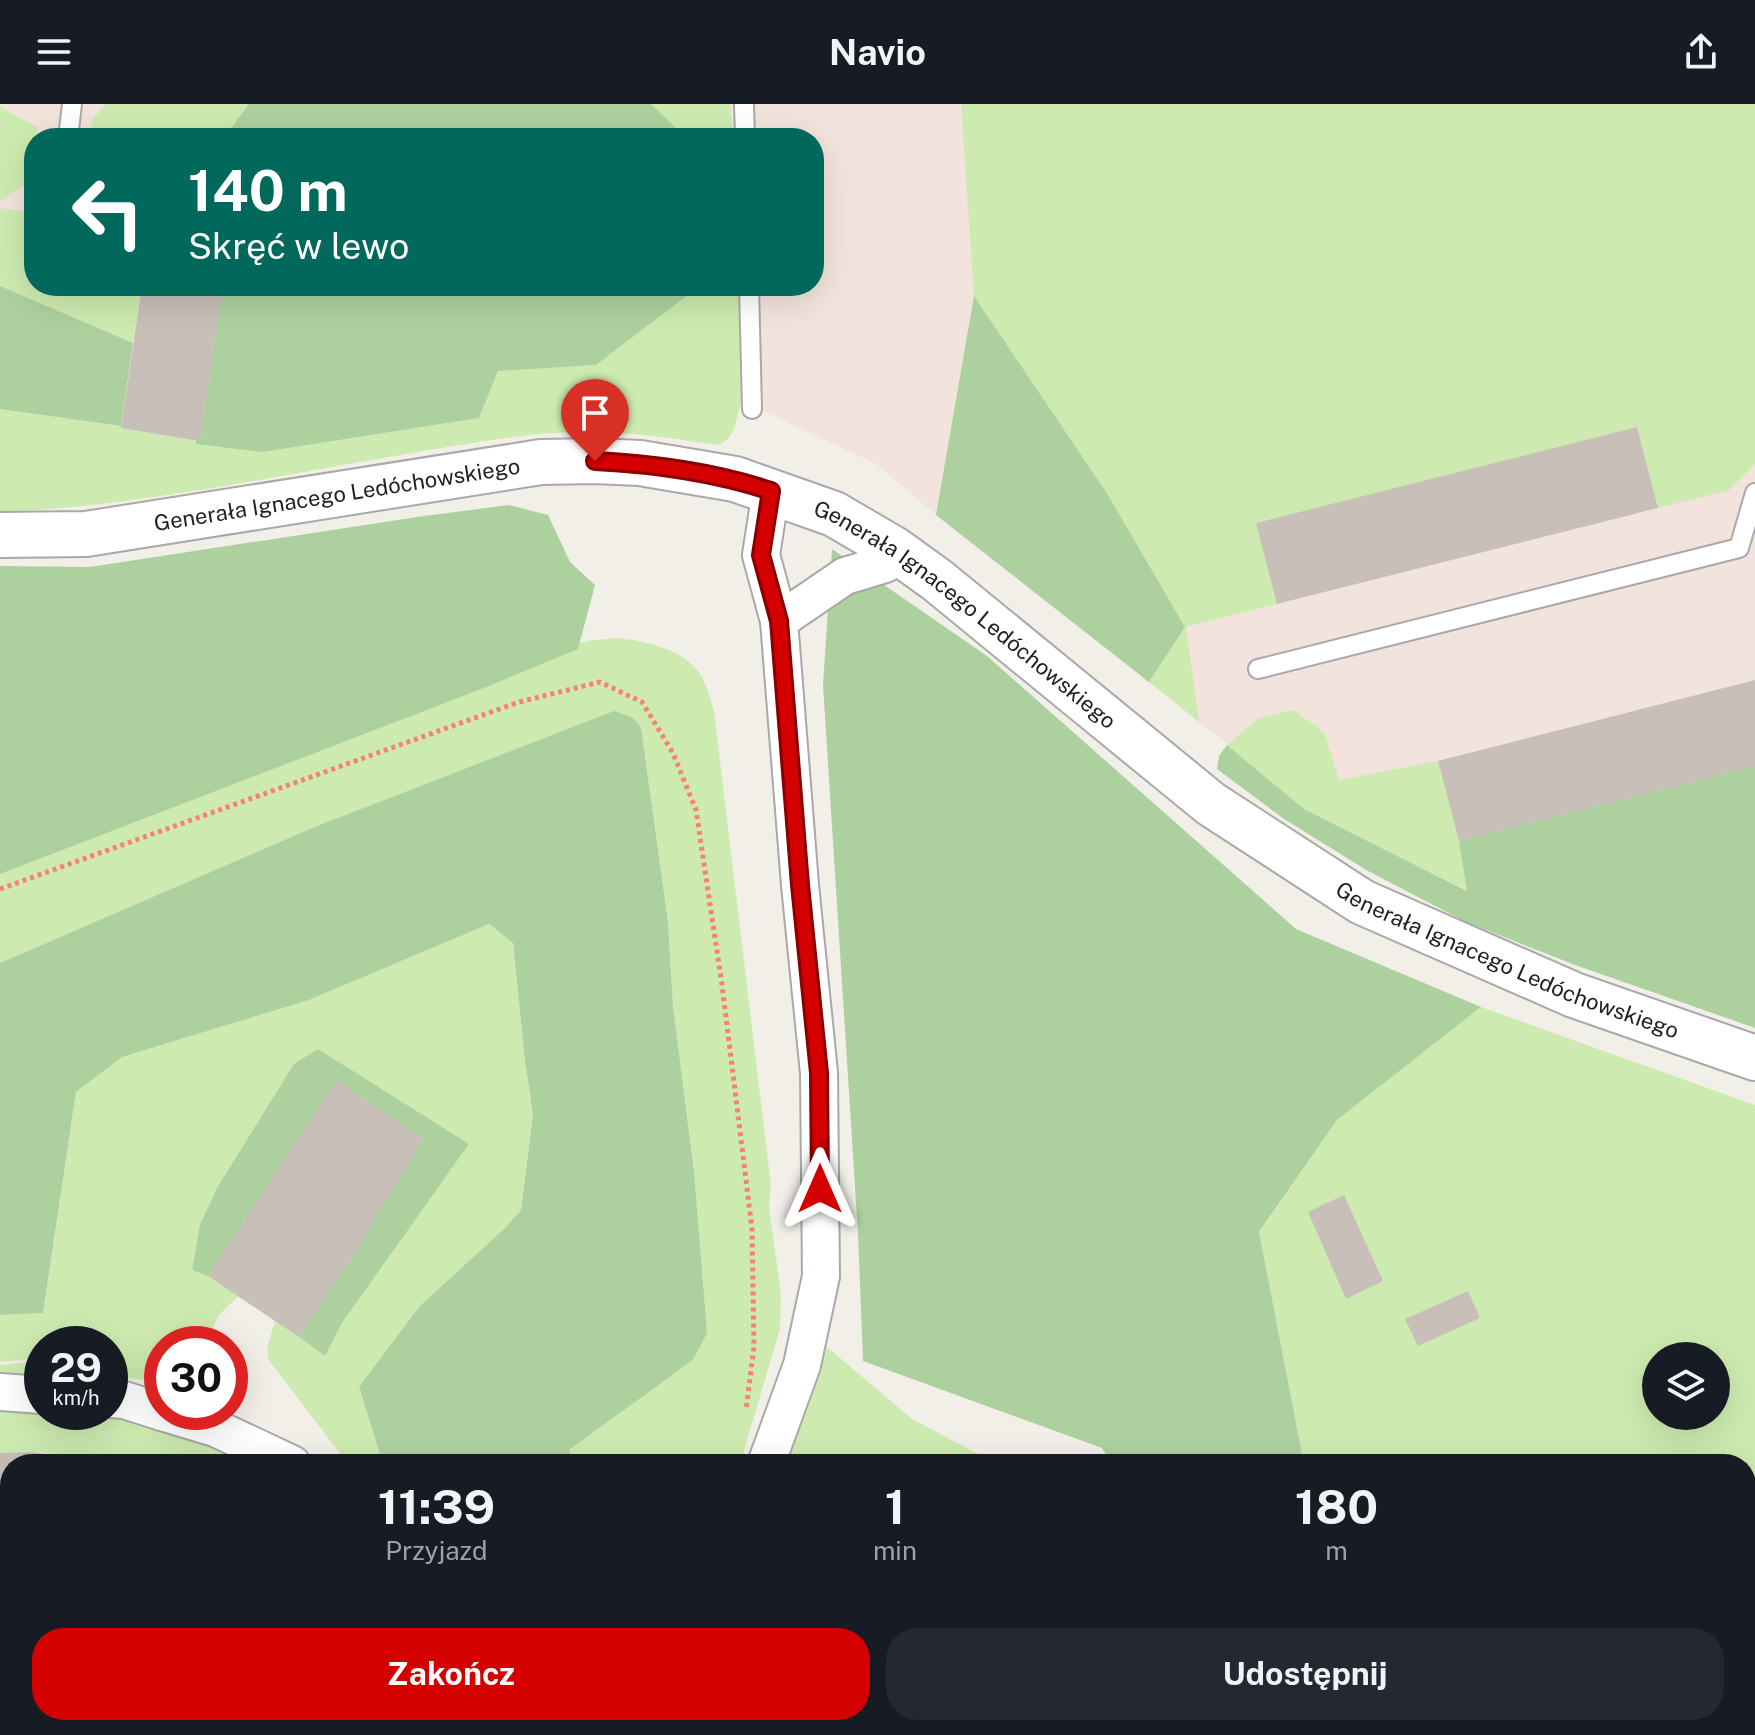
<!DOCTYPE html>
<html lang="pl">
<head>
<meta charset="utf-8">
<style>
	:root { --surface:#171b24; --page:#242831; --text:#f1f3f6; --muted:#9ea1a6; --accent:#d40000 }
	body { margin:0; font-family:"Public Sans",sans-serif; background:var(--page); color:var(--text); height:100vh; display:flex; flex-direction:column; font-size:30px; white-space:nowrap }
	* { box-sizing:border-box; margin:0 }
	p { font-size:26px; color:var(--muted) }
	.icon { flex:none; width:44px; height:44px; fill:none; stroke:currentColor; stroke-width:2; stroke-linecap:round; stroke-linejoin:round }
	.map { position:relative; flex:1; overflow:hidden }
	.details { position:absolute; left:0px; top:1350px; width:1756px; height:282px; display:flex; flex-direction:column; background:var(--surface); border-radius:32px 32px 0 0; box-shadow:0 8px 32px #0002 }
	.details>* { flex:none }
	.banner { position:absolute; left:24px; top:24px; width:800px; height:168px; border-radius:32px; box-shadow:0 8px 32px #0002; background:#00695c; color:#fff; overflow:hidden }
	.controls { position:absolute; left:1642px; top:1238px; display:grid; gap:16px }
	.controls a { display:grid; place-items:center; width:88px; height:88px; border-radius:50%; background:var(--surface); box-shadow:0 8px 32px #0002; font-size:40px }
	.speed { position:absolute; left:24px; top:1222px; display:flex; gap:16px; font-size:40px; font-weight:700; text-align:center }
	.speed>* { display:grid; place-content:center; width:104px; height:104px; border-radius:50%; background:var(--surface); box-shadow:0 8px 32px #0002; line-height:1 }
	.speed small { font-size:20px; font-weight:400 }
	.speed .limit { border:12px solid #d22; background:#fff; color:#111 }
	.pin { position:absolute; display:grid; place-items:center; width:68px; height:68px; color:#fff; margin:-82px -34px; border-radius:50% 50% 50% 0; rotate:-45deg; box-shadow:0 0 8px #0007 }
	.pin .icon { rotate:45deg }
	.me { position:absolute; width:88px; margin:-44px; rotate:0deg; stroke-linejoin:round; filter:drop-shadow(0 0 6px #0008) }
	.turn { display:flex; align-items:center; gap:28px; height:168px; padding:0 32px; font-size:36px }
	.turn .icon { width:104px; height:104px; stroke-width:2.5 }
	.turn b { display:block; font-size:56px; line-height:68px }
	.eta { display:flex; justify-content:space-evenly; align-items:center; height:136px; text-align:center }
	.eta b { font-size:48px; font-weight:700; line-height:56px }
	.button { display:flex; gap:16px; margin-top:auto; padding:16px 32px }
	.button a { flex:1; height:92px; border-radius:32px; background:var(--accent); color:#fff; font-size:32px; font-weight:700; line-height:92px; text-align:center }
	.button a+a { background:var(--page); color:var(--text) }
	header { display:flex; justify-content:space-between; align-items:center; height:104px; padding:0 32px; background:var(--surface); font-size:36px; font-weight:700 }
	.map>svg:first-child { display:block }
</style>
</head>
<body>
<header><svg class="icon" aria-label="menu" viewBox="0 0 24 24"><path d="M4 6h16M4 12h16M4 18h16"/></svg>Navio<svg class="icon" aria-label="share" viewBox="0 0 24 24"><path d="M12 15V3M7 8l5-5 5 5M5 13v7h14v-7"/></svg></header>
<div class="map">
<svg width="1755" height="1631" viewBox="0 0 1755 1631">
	<rect width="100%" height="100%" fill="#f2efe9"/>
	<path fill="#f3e3dd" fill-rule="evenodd" d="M0 0H1755V716L1468 787 1304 705 1217 632 936 411 876 360 765 308 740 302 263 348 121 324 120 322 0 305ZM34 34H814V182H34Z"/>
	<g fill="#cdebb0" fill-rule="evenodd">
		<path d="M106 0H251L224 34H90L93 15Z"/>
		<path d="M651 0H730L733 34H686Z"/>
		<path d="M961 0H1755V360L1729 386 1658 404 1637 323 1257 419 1277 500 1186 523 1199 618 1149 578 1185 523 1108 391 974 192Z"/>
		<path d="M0 3 37 23 38 34H34V73L0 98Z"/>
		<path d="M0 104 34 109V182H142L133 239 0 182Z"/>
		<path d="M700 182H740V302L734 325 728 335 719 341C669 334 620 326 569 328 511 331 452 342 395 352 264 374 133 403 0 408V305L121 322V324L196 336V339L263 348 479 314 498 267 596 261Z"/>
		<path d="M616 534C643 537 678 543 697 566 706 577 710 593 714 607L771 1082 769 1103 781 1190 780 1225 740 1360H575L569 1346 693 1256 668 818 641 623 632 613 613 608 312 724 0 859V736L522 557 587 537Z"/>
		<path d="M1293 606 1324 628 1339 676 1438 657 1459 737 1468 787 1304 705 1227 641 1258 614Z"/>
		<path d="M489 820 513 839 525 957 533 1012 521 1106 359 1283 383 1360H348L268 1255 267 1244 275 1217 238 1192 218 1212 206 1240H162V1278L110 1272V1240H42V1254L0 1258V1211L43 1209 76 988 122 953 309 896ZM317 945 468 1041 342 1219 324 1251 299 1233 356 1147 423 1035 336 976Z"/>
		<path d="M1481 903 1755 1001V1631H1389L1357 1622H1746V1360H1304L1259 1129 1337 1016ZM1656 1252H1716V1312H1656Z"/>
		<path d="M827 1243 912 1315 997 1360H787Z"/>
		<path d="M42 1257V1272H0V1261Z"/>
		<path d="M0 1297 42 1308H110L122 1304 254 1360H94L65 1352 41 1348 0 1349Z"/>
		<path d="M10 1498V1592L0 1594V1499Z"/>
		<path d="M26 1622H127L130 1631H28Z"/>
		<path d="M708 1622H1134L1131 1631H717Z"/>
	</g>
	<g fill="#add19e">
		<path d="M249 0H651L686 34H224Z"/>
		<path d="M0 182 133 239 121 322 0 305Z"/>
		<path d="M223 182H700L596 261 498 267 479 314 263 348 196 340V336H200Z"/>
		<path d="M974 192 1108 391 1185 523 1149 578 936 411Z"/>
		<path d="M509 401 548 411 570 458 595 481 578 545 484 584 0 770V462L90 463 417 413Z"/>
		<path d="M832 445 987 552 1296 825 1481 903 1337 1016 1259 1128 1304 1360H1112L1102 1344 863 1257 858 1130 823 581Z"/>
		<path d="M614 607 632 613 641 623 668 818 673 903 694 1069 707 1229 693 1256 569 1346 575 1360H383L359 1283 420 1202 504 1125 521 1106 533 1011 525 957 513 839 489 820 309 896 122 953 76 988 43 1209 0 1211V859L312 724Z"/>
		<path d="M1227 641 1304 705 1467 787 1459 737 1755 662V924L1575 861 1466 818 1368 767 1284 715 1217 665 1219 652Z"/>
		<path d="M318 945 469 1040 342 1219 325 1252 299 1233 356 1147 423 1035 336 976 208 1172 192 1166 200 1121 217 1084 294 960Z"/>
		<path d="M470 1622H624L609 1631H474Z"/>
		<path d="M1067 1622H1357L1389 1631H1062Z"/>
	</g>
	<g fill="#c7bfb8">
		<path d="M142 182H223L200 337 121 324Z"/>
		<path d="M1637 323 1658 404 1277 500 1256 419Z"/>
		<path d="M1755 576V662L1459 737 1438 657Z"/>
		<path d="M336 976 423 1035 356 1147 299 1233 208 1172Z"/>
		<path d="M1344 1091 1383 1177 1346 1195 1308 1108Z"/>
		<path d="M1468 1187 1480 1214 1418 1242 1405 1215Z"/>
		<path d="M31 1348 65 1352 91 1360H10V1441H0V1349Z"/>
		<path d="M187 1622H289L292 1631H191Z"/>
	</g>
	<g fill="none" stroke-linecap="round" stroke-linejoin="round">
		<g stroke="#a9a9a9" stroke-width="22">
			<g id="service">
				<path d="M744 0 745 34"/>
				<path d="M68 34 72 0"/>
				<path d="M749 182 752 305"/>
				<path d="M1258 565 1739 444 1755 389"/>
				<path d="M0 1486 10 1485"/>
				<path d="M153 1622 156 1631"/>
			</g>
		</g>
		<g stroke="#a9a9a9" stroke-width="40">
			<g id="minor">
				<path d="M779 517 845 472 885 460 894 445"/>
				<path d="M0 1288 42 1291"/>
				<path d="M110 1295 124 1296 162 1308"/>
				<path d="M162 1308 215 1324 292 1360"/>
				<path d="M766 1360 802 1261 821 1172 819 969 800 781 779 517 761 451 771 387"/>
				<path d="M437 1622 440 1631"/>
				<path d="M665 1631 683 1624V1622"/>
			</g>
		</g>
		<g stroke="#a9a9a9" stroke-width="48">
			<g id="tertiary">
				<path id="s1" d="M0 431 86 430 541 358 595 357 640 359 735 375 834 410 894 445 937 476 1211 700 1362 798 1574 891 1755 954"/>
			</g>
		</g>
		<path stroke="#fa8072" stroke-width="5" stroke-dasharray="4 4" stroke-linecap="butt" d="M0 785 519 598 600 578 642 598 673 649 696 706 722 881 752 1125 754 1243 746 1306"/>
		<use href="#service" stroke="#fff" stroke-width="18"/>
		<use href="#minor" stroke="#fff" stroke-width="36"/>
		<use href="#tertiary" stroke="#fff" stroke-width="44"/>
	</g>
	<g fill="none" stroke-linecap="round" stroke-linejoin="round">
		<g stroke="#8a0000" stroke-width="20">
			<path id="route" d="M595 357C656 360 714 368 771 387L761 451 779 517 800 781 819 969 820 1085"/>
		</g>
		<use href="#route" stroke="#d40000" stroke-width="14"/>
	</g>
	<g text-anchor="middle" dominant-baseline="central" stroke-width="8" stroke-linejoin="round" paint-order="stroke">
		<g font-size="22" fill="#222" stroke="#fff">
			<text stroke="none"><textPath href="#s1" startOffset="340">Generała Ignacego Ledóchowskiego</textPath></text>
			<text stroke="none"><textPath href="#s1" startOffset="1012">Generała Ignacego Ledóchowskiego</textPath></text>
			<text stroke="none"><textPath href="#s1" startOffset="1660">Generała Ignacego Ledóchowskiego</textPath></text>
		</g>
	</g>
</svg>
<div class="controls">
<a><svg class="icon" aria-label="layers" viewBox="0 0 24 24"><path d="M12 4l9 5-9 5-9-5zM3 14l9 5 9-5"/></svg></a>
</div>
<div class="speed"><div>29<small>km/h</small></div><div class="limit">30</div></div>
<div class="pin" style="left:595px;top:357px;background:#d93025"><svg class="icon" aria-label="arrive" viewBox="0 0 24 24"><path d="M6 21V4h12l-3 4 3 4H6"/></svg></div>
<svg class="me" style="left:820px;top:1085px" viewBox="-20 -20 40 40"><path d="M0-17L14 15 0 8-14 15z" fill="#d40000" stroke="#fff" stroke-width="4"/></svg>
<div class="banner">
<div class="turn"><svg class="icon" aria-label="left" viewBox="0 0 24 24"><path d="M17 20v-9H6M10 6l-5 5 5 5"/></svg><div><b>140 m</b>Skręć w lewo</div></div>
</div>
<section class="details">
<div class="eta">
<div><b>11:39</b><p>Przyjazd</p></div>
<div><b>1</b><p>min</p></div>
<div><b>180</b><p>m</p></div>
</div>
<div class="button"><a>Zakończ</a><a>Udostępnij</a></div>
</section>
</div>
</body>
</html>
